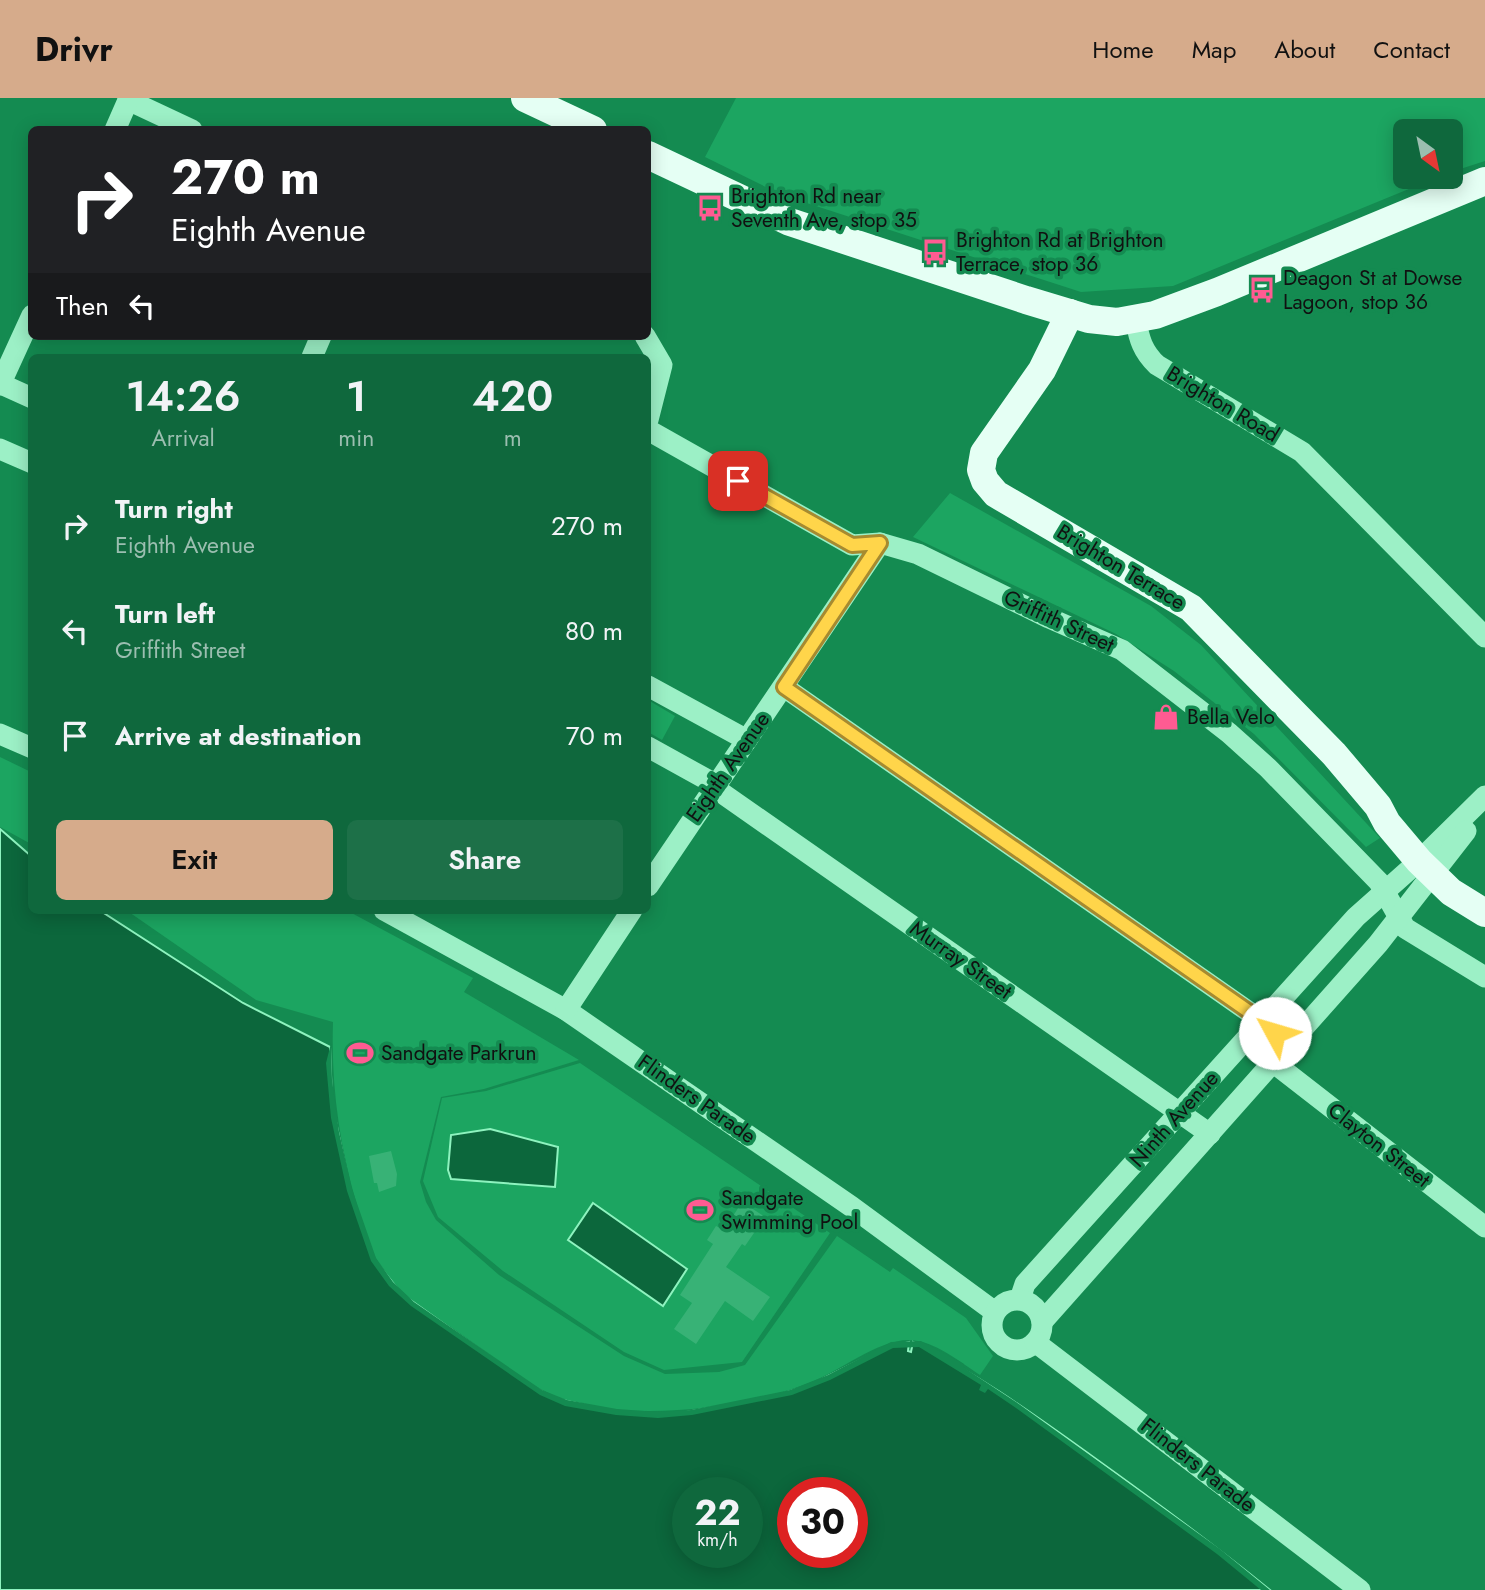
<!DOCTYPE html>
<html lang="en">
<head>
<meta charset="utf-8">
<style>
	:root { --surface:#0f683d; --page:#1d7048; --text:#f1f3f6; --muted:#9bbeb0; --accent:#d6ab8b }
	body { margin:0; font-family:Jost,sans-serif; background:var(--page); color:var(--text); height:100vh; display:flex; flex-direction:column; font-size:26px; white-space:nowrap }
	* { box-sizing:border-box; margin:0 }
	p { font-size:23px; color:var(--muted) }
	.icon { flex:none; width:38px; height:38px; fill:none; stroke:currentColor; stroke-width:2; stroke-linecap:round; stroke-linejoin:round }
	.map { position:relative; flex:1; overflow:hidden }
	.panel { position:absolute; left:28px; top:256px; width:623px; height:560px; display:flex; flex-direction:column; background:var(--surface); border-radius:10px; box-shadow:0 4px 18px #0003 }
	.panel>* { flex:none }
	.banner { position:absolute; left:28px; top:28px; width:623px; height:214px; border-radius:10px; box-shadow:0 4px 18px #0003; background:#202124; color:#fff; overflow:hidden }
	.needle { width:46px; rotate:147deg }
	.fabs { position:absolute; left:1393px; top:21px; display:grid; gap:14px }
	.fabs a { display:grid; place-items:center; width:70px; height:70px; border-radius:10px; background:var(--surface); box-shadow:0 4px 18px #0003; font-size:35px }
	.speed { position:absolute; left:672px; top:1379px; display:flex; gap:14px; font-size:35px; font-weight:700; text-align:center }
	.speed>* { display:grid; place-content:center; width:91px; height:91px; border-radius:50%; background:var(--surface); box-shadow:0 4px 18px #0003; line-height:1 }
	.speed small { font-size:18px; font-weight:400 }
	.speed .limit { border:10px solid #d22; background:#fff; color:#111 }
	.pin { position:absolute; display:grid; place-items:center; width:60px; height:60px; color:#fff; margin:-30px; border-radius:14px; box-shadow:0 4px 10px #0006 }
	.me { position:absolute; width:77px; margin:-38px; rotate:309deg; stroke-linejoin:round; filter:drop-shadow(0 0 5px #0008) }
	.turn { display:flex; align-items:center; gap:24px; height:147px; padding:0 28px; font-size:32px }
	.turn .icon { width:91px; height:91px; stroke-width:2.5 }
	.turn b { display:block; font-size:49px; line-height:60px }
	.then { display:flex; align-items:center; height:66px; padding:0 28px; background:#0003; gap:14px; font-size:26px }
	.eta { display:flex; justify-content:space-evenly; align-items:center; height:119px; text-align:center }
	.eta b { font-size:42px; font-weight:600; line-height:49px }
	.primary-button { display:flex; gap:14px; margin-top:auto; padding:14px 28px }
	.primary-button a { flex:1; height:80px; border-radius:10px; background:var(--accent); color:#111; font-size:28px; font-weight:600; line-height:80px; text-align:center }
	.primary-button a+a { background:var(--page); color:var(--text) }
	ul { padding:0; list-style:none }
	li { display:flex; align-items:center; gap:21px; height:105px; padding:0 28px }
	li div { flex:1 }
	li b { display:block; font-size:26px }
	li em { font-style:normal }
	header { display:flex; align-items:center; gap:42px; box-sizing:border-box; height:98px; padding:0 35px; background:var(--accent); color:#111 }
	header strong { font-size:33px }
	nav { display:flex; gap:38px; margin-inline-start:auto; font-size:24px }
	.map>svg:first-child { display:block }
</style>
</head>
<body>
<header>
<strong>Drivr</strong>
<nav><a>Home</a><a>Map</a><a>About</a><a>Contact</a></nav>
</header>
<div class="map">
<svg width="1485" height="1492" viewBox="0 0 1485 1492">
	<rect width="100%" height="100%" fill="#148b51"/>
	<g fill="#1ca561" fill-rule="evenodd">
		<path d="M736 0H1485V63L1451 74V33H1405V79H1438L1173 188 1081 194 782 97 705 59Z"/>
		<path d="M950 395 1151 508 1201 547 1380 740 1366 749 1254 636 1174 573 1116 536 913 439Z"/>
		<path d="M648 602 675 618 662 642 648 634Z"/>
		<path d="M0 659 31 674V746L0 729Z"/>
		<path d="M126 812H346L473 880 464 894 579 962 484 991 441 999 420 1084 426 1104 436 1122 499 1177 624 1258 665 1276 719 1274 745 1267 837 1138 890 1174 893 1170 966 1220 993 1258 980 1277C960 1264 935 1243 910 1242 878 1241 839 1274 809 1285 743 1311 622 1326 555 1298 521 1284 489 1256 458 1234 432 1216 404 1200 385 1175 370 1155 364 1130 357 1107 339 1046 331 987 333 924L256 902Z"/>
		<path d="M580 965 830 1135 742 1264 664 1272 624 1254 503 1173 438 1119 423 1083 442 1000 486 993ZM490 1031 557 1049 554 1089 448 1072 452 1037Z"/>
	</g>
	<g fill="#0c673c" stroke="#8ef3bf" stroke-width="2" fill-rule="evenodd">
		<path d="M0 731 31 758 32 812H99L243 905 330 949 332 1004 350 1092 374 1161 402 1196 529 1286 554 1300 616 1314 675 1316 771 1299 810 1287 882 1251 909 1244 908 1253 911 1254 913 1244C978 1276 1033 1316 1092 1358 1152 1401 1212 1445 1270 1492H0ZM688 1395H747V1454H688ZM793 1395H852V1454H793Z"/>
		<path d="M490 1031 558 1049 555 1089 451 1081 448 1072 451 1037Z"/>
		<path d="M593 1105 687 1171 663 1208 568 1142Z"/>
	</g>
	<path fill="#148b51" d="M331 945 332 982 339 1034 352 1091 376 1160 393 1184 414 1204 542 1292 567 1302 617 1311 658 1314 691 1312 790 1292 828 1277 891 1244 921 1243 964 1266 963 1269 1019 1306 1220 1451 1270 1492H1261L1217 1456 1016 1310 988 1291 985 1295 979 1292 981 1287 919 1249 893 1250 830 1282 792 1297 692 1317 658 1320 616 1317 565 1308 540 1297 411 1208 389 1188 371 1163 347 1093 331 1020 326 965Z"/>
	<g fill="#38b276">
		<path d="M391 1053 397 1076 396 1088 379 1094 377 1085H374L369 1058Z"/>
		<path d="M742 1104 765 1119 745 1148 742 1146 726 1169 770 1199 753 1223 725 1203 696 1246 674 1231 692 1205 680 1197 713 1146 707 1142 716 1128 724 1132Z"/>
	</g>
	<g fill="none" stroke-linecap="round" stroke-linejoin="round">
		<g stroke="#9cf0c6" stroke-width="21">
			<path d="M128 2 192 32"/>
			<path d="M115 32 129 0"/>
			<path d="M1136 223C1139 241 1143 254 1157 267L1302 354 1485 539"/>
			<path d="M645 238 662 267 648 322"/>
			<path d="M312 259 321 238"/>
			<path d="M1 286 32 300"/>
			<path d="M0 287 32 217"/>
			<path d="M648 332 852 447 880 445 918 456 1049 520 1122 552 1229 635 1268 670 1379 784 1405 830 1485 879"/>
			<path d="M0 351 32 365"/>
			<path d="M648 588 747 642"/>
			<path d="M784 589 1255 918 1289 947"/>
			<path d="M0 636 32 650"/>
			<path d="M648 649 715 686 719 693 1210 1036"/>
			<path d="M648 788 880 445"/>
			<path d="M384 812 566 912 852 1109 995 1214"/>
			<path d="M566 912 632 812"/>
			<path d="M1274 965 1485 1129"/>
			<path d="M1020 1201 1025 1186 1356 819 1419 763 1485 698"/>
			<circle cx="1017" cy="1227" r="25"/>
			<path d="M1042 1224 1378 846 1466 733"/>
			<path d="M1035 1244 1360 1492"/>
		</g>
		<g stroke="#e5fff4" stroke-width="28">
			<path d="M525 0 593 32"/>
			<path d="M648 57 790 124 1026 202 1089 221 1117 224 1155 217 1217 194 1485 83"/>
			<path d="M1070 215 1042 272 984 355 981 372 985 383 996 396 1191 510 1334 656 1378 708 1387 725 1419 763 1451 794 1485 815"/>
		</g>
	</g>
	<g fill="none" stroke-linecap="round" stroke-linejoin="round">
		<g stroke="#a68a30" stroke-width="18">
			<path id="route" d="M738 383 852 447 880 445 784 589 1255 918 1275 935"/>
		</g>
		<use href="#route" stroke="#ffd54a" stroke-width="12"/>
	</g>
	<defs>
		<g id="bus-bare" transform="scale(2.1)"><path d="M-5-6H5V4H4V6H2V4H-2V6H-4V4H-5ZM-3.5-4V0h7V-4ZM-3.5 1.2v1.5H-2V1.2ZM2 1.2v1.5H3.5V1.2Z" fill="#ff5b92" stroke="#148b51" stroke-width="2.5" paint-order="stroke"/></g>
		<g id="shop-bare" transform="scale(2.1)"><path d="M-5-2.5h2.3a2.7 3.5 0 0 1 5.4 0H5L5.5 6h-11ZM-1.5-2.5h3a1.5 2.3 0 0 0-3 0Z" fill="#ff5b92" stroke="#148b51" stroke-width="2.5" paint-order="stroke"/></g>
		<g id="stadium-bare" transform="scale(2.1)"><path d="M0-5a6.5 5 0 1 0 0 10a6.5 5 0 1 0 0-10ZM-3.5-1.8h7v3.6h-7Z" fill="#ff5b92" stroke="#148b51" stroke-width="2.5" paint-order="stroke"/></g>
	</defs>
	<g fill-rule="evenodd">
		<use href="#bus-bare" x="710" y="110"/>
		<use href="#bus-bare" x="935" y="154"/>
		<use href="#bus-bare" x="1262" y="192"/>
		<use href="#shop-bare" x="1166" y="619"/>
		<use href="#stadium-bare" x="360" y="955"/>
		<use href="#stadium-bare" x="700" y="1112"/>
	</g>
	<g text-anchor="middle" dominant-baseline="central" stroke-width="7" stroke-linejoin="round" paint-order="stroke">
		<g font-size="21" fill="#111" stroke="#148b51" text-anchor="start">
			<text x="731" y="98">Brighton Rd near<tspan x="731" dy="24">Seventh Ave, stop 35</tspan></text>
			<text x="956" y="142">Brighton Rd at Brighton<tspan x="956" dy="24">Terrace, stop 36</tspan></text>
			<text x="1283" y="180">Deagon St at Dowse<tspan x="1283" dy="24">Lagoon, stop 36</tspan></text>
			<text x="1187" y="619">Bella Velo</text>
			<text x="381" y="955">Sandgate Parkrun</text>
			<text x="721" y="1100">Sandgate<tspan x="721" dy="24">Swimming Pool</tspan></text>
		</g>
		<g font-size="21" fill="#111" stroke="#148b51">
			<text transform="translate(1223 306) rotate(31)">Brighton Road</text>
			<text transform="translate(1121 469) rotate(31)">Brighton Terrace</text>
			<text transform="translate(1059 523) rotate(25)">Griffith Street</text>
			<text transform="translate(728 669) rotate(-55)">Eighth Avenue</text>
			<text transform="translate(961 862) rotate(35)">Murray Street</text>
			<text transform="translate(697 1001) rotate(35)">Flinders Parade</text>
			<text transform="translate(1174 1021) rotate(-48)">Ninth Avenue</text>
			<text transform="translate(1379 1047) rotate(38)">Clayton Street</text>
			<text transform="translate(1198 1367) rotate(38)">Flinders Parade</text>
		</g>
	</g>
</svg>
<div class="fabs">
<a><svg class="needle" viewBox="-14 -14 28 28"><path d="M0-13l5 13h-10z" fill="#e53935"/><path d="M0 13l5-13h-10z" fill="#9bbeb0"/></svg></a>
</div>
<div class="speed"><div>22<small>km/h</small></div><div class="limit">30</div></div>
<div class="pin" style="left:738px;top:383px;background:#d93025"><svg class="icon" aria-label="arrive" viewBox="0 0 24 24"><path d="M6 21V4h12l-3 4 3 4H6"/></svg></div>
<svg class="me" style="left:1275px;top:935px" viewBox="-20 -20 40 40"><circle r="19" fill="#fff"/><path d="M0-13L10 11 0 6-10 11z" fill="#ffd54a"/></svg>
<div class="banner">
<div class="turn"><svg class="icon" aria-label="right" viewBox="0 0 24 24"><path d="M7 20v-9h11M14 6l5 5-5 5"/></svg><div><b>270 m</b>Eighth Avenue</div></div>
<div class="then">Then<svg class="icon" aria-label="left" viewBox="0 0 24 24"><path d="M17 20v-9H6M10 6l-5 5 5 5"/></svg></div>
</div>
<section class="panel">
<div class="eta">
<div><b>14:26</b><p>Arrival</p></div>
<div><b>1</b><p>min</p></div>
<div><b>420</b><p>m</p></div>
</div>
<ul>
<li><svg class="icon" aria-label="right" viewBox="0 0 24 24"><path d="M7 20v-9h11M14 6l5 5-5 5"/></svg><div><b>Turn right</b><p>Eighth Avenue</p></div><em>270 m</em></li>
<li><svg class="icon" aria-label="left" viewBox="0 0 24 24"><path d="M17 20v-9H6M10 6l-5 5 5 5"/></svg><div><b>Turn left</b><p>Griffith Street</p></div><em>80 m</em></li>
<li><svg class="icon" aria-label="arrive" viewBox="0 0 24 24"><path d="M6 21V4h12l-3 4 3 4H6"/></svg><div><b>Arrive at destination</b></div><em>70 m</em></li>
</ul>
<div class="primary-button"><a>Exit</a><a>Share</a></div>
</section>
</div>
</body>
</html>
